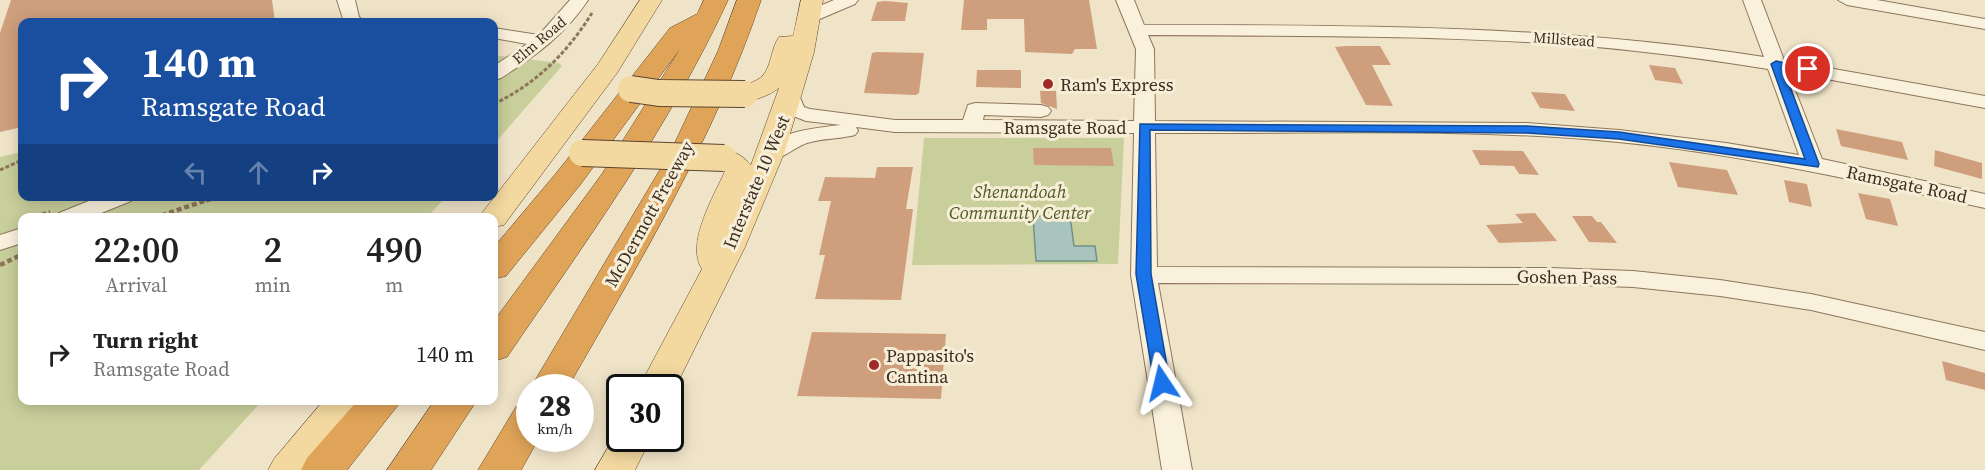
<!DOCTYPE html>
<html lang="en">
<head>
<meta charset="utf-8">
<style>
	:root { --surface:#fff; --page:#f2f2f2; --text:#222; --muted:#767676 }
	body { margin:0; font-family:"Source Serif 4",serif; background:var(--page); color:var(--text); height:100vh; display:flex; flex-direction:column; font-size:22px; white-space:nowrap }
	* { box-sizing:border-box; margin:0 }
	p { font-size:20px; color:var(--muted) }
	.icon { flex:none; width:33px; height:33px; fill:none; stroke:currentColor; stroke-width:2; stroke-linecap:round; stroke-linejoin:round }
	.map { position:relative; flex:1; overflow:hidden }
	.details { position:absolute; left:18px; top:213px; width:480px; height:192px; display:flex; flex-direction:column; background:var(--surface); border-radius:12px; box-shadow:0 3px 15px #0003 }
	.details>* { flex:none }
	.top-card { position:absolute; left:18px; top:18px; width:480px; height:183px; border-radius:12px; box-shadow:0 3px 15px #0003; background:#1a4fa0; color:#fff; overflow:hidden }
	.speed { position:absolute; left:516px; top:374px; display:flex; gap:12px; font-size:30px; font-weight:700; text-align:center }
	.speed>* { display:grid; place-content:center; width:78px; height:78px; border-radius:50%; background:var(--surface); box-shadow:0 3px 15px #0003; line-height:1 }
	.speed small { font-size:15px; font-weight:400 }
	.speed .limit { border:3px solid #111; border-radius:9px; background:#fff; color:#111 }
	.pin { position:absolute; display:grid; place-items:center; width:51px; height:51px; color:#fff; margin:-26px; border:3px solid #fff; border-radius:50%; box-shadow:0 2px 6px #0007 }
	.me { position:absolute; width:66px; margin:-33px; rotate:350deg; stroke-linejoin:round; filter:drop-shadow(0 0 4px #0008) }
	.turn { display:flex; align-items:center; gap:21px; height:126px; padding:0 24px; font-size:27px }
	.turn .icon { width:78px; height:78px; stroke-width:2.5 }
	.turn b { display:block; font-size:42px; line-height:51px }
	.lanes { display:flex; align-items:center; height:57px; padding:0 24px; background:#0003; justify-content:center; gap:30px; direction:ltr }
	.lanes .off { opacity:.35 }
	.eta { display:flex; justify-content:space-evenly; align-items:center; height:102px; text-align:center }
	.eta b { font-size:36px; font-weight:600; line-height:42px }
	ul { padding:0; list-style:none }
	li { display:flex; align-items:center; gap:18px; height:78px; padding:0 24px }
	li div { flex:1 }
	li b { display:block; font-size:22px }
	li em { font-style:normal }
	.map>svg:first-child { display:block }
</style>
</head>
<body>
<div class="map">
<svg width="1985" height="470" viewBox="0 0 1985 470">
	<rect width="100%" height="100%" fill="#f0e4c8"/>
	<g fill="#c9cf9b">
		<path d="M494 55 559 63 562 66 494 144Z"/>
		<path d="M924 138H1124L1118 264 912 265Z"/>
		<path d="M22 152V196L446 197 427 217 22 218V400L262 401 199 470H0V157Z"/>
	</g>
	<path fill="#a9c4bc" stroke="#6f938a" stroke-width="1.5" d="M1033 216H1070L1074 246H1095L1097 261H1036Z"/>
	<g fill="#cf9f7d">
		<path d="M11 0H272L275 22H22V127L0 132V33Z"/>
		<path d="M964 0H1089L1097 49H1075L1072 54 1025 52 1024 19H987V30H961Z"/>
		<path d="M885 1 908 3 905 21H871L877 2Z"/>
		<path d="M1346 46H1380L1391 65H1372L1393 106 1366 105 1335 47Z"/>
		<path d="M876 52 924 53 919 93 916 95 864 93 872 53Z"/>
		<path d="M1649 65 1675 68 1683 84 1655 80Z"/>
		<path d="M977 70H1021V88L976 87Z"/>
		<path d="M1040 91H1056L1057 109 1041 103Z"/>
		<path d="M1531 92 1565 94 1575 111 1540 108Z"/>
		<path d="M1836 129 1902 142 1908 160 1841 146Z"/>
		<path d="M1033 148H1111L1114 166 1034 165Z"/>
		<path d="M1472 150 1523 151 1539 175 1519 174 1514 166 1480 165Z"/>
		<path d="M1935 150 1982 163V179L1934 166Z"/>
		<path d="M1669 162 1727 170 1738 195 1678 187Z"/>
		<path d="M877 167H913L906 209H913L901 300 815 299 825 255H819L831 201H818L825 177 875 178Z"/>
		<path d="M1784 180 1807 184 1812 207 1789 202Z"/>
		<path d="M1858 193 1890 199 1898 226 1866 219Z"/>
		<path d="M1535 213 1557 241 1499 243 1486 225 1523 223 1515 214Z"/>
		<path d="M1572 216H1592L1597 222H1601L1617 243 1589 242Z"/>
		<path d="M812 332 946 334 941 399 797 396Z"/>
		<path d="M1942 361 1985 373V390L1946 380Z"/>
	</g>
	<g fill="none" stroke-linecap="round" stroke-linejoin="round">
		<g stroke="#8d765c" stroke-width="2">
			<g id="minor">
				<path d="M337 0H355L359 17 365 22H344Z"/>
				<path d="M570 0H588C565 35 535 56 501 78L494 80V66L527 44 494 38V28L539 35Z"/>
				<path d="M834 0H858L855 4 815 21 809 22 800 17 803 13Z"/>
				<path d="M1116 0H1134L1144 25C1353 25 1557 25 1764 57L1743 0H1761L1784 60 1985 96V108L1788 72 1822 159 1985 194V208C1863 182 1742 154 1618 142 1465 127 1309 134 1155 133L1157 267 1551 268 1633 271 1720 280 1811 294 1985 332V350L1811 310 1720 296 1633 287 1551 284 1158 283 1192 470H1162L1131 275 1134 133 895 132 856 127 858 131 855 135C840 139 823 138 807 143 792 148 780 163 763 159L760 154C776 131 815 128 841 125L806 121 788 114 781 97 784 93H798L804 107 810 109 895 120H963L968 105 975 103 1041 105 1048 107 1051 111 1048 115 1041 117 984 115 983 120 1134 121 1136 49ZM1148 35C1274 36 1400 35 1525 42 1606 46 1687 56 1768 69L1799 155 1726 143 1619 130 1527 123 1155 121 1154 49Z"/>
				<path d="M1838 0H1877L1985 19V29L1847 5Z"/>
				<path d="M101 196H134L131 201 89 218H56L59 213Z"/>
				<path d="M22 228V243L0 250V235Z"/>
			</g>
		</g>
		<g stroke="#5b4430" stroke-width="1">
			<g id="major">
				<path d="M640 0H662L617 73 504 225 494 227V218H478L598 64Z"/>
				<path d="M801 0H823L814 52 785 151 745 247 671 396 670 387H639L702 269C685 244 714 196 725 171L710 158 714 152C730 148 740 153 751 165L779 88C767 97 750 103 736 100L732 94C739 83 756 85 764 74 772 63 771 48 779 37L793 36Z"/>
				<path d="M324 400H365L311 470H268L274 459Z"/>
				<path d="M620 427V438H651L635 470H595Z"/>
			</g>
		</g>
		<g stroke="#5b4430" stroke-width="1">
			<g id="highway">
				<path d="M704 0H728C669 128 586 241 507 357L494 361V321L602 174 680 49 580 185 506 276 494 279V247L558 171 670 28 697 14Z"/>
				<path d="M737 0H761C714 139 640 261 568 387L530 389 671 151 718 51Z"/>
				<path d="M358 400H402L347 470H301L307 458Z"/>
				<path d="M435 400H477L431 470H387Z"/>
				<path d="M530 403V438H539L521 470H478L516 407Z"/>
			</g>
		</g>
		<g stroke="#8d765c" stroke-width="3" stroke-dasharray="4 2" stroke-linecap="butt">
			<path d="M494 104C537 83 567 53 592 13"/>
			<path d="M0 170 22 160"/>
			<path d="M206 201 220 196"/>
		</g>
		<g stroke="#8d765c" stroke-width="4.5" stroke-dasharray="5 3" stroke-linecap="butt">
			<path d="M34 218 50 212"/>
			<path d="M154 218 210 199"/>
			<path d="M0 265 19 256"/>
		</g>
		<use href="#minor" fill="#faf1dc" fill-rule="evenodd"/>
		<use href="#major" fill="#f3d9a0" fill-rule="evenodd"/>
		<use href="#highway" fill="#e0a458" fill-rule="evenodd"/>
		<g stroke="#5b4430" stroke-width="28" stroke-linecap="butt">
			<g id="major-bridge">
				<path d="M631 89 659 93 745 94"/>
				<path d="M582 153 724 158"/>
			</g>
		</g>
		<use href="#major-bridge" stroke="#f3d9a0" stroke-width="26"/>
	</g>
	<path fill="#1a73e8" stroke="#114b97" stroke-width="1.5" d="M1776 61 1814 69 1808 72 1783 68 1819 164 1818 167 1619 139 1527 133 1150 130 1151 274 1170 383 1162 389 1154 383 1136 274 1140 124 1527 126 1619 132 1805 159 1771 64Z"/>
	<g fill="#9e2a2b" stroke="#f7eed8" stroke-width="2">
		<circle cx="1048" cy="84" r="6"/>
		<circle cx="874" cy="365" r="6"/>
	</g>
	<g text-anchor="middle" dominant-baseline="central" stroke-width="6" stroke-linejoin="round" paint-order="stroke">
		<g font-size="15" fill="#3d2e20" stroke="#f7eed8">
			<text transform="translate(1564 39) rotate(4)">Millstead</text>
			<text transform="translate(539 40) rotate(-40)">Elm Road</text>
		</g>
		<g font-size="18" fill="#3d2e20" stroke="#f7eed8" text-anchor="start">
			<text x="1060" y="84">Ram's Express</text>
			<text x="886" y="355">Pappasito's<tspan x="886" dy="21">Cantina</tspan></text>
		</g>
		<g font-size="18" fill="#3d2e20" stroke="#f7eed8">
			<text x="1065" y="127">Ramsgate Road</text>
			<text transform="translate(756 182) rotate(-67)">Interstate 10 West</text>
			<text transform="translate(1907 184) rotate(12)">Ramsgate Road</text>
			<text transform="translate(649 214) rotate(-61)">McDermott Freeway</text>
			<text transform="translate(1567 277) rotate(1)">Goshen Pass</text>
		</g>
		<g font-size="18" font-style="italic" fill="#4d5a26" stroke="#f7eed8">
			<text x="1020" y="191">Shenandoah<tspan x="1020" dy="21">Community Center</tspan></text>
		</g>
	</g>
</svg>
<div class="speed"><div>28<small>km/h</small></div><div class="limit">30</div></div>
<div class="pin" style="left:1808px;top:69px;background:#d93025"><svg class="icon" aria-label="arrive" viewBox="0 0 24 24"><path d="M6 21V4h12l-3 4 3 4H6"/></svg></div>
<svg class="me" style="left:1162px;top:383px" viewBox="-20 -20 40 40"><path d="M0-17L14 15 0 8-14 15z" fill="#1a73e8" stroke="#fff" stroke-width="4"/></svg>
<div class="top-card">
<div class="turn"><svg class="icon" aria-label="right" viewBox="0 0 24 24"><path d="M7 20v-9h11M14 6l5 5-5 5"/></svg><div><b>140 m</b>Ramsgate Road</div></div>
<div class="lanes"><svg class="icon off" aria-label="left" viewBox="0 0 24 24"><path d="M17 20v-9H6M10 6l-5 5 5 5"/></svg><svg class="icon off" aria-label="ahead" viewBox="0 0 24 24"><path d="M12 20V5M6 11l6-6 6 6"/></svg><svg class="icon" aria-label="right" viewBox="0 0 24 24"><path d="M7 20v-9h11M14 6l5 5-5 5"/></svg></div>
</div>
<section class="details">
<div class="eta">
<div><b>22:00</b><p>Arrival</p></div>
<div><b>2</b><p>min</p></div>
<div><b>490</b><p>m</p></div>
</div>
<ul>
<li><svg class="icon" aria-label="right" viewBox="0 0 24 24"><path d="M7 20v-9h11M14 6l5 5-5 5"/></svg><div><b>Turn right</b><p>Ramsgate Road</p></div><em>140 m</em></li>
</ul>
</section>
</div>
</body>
</html>
